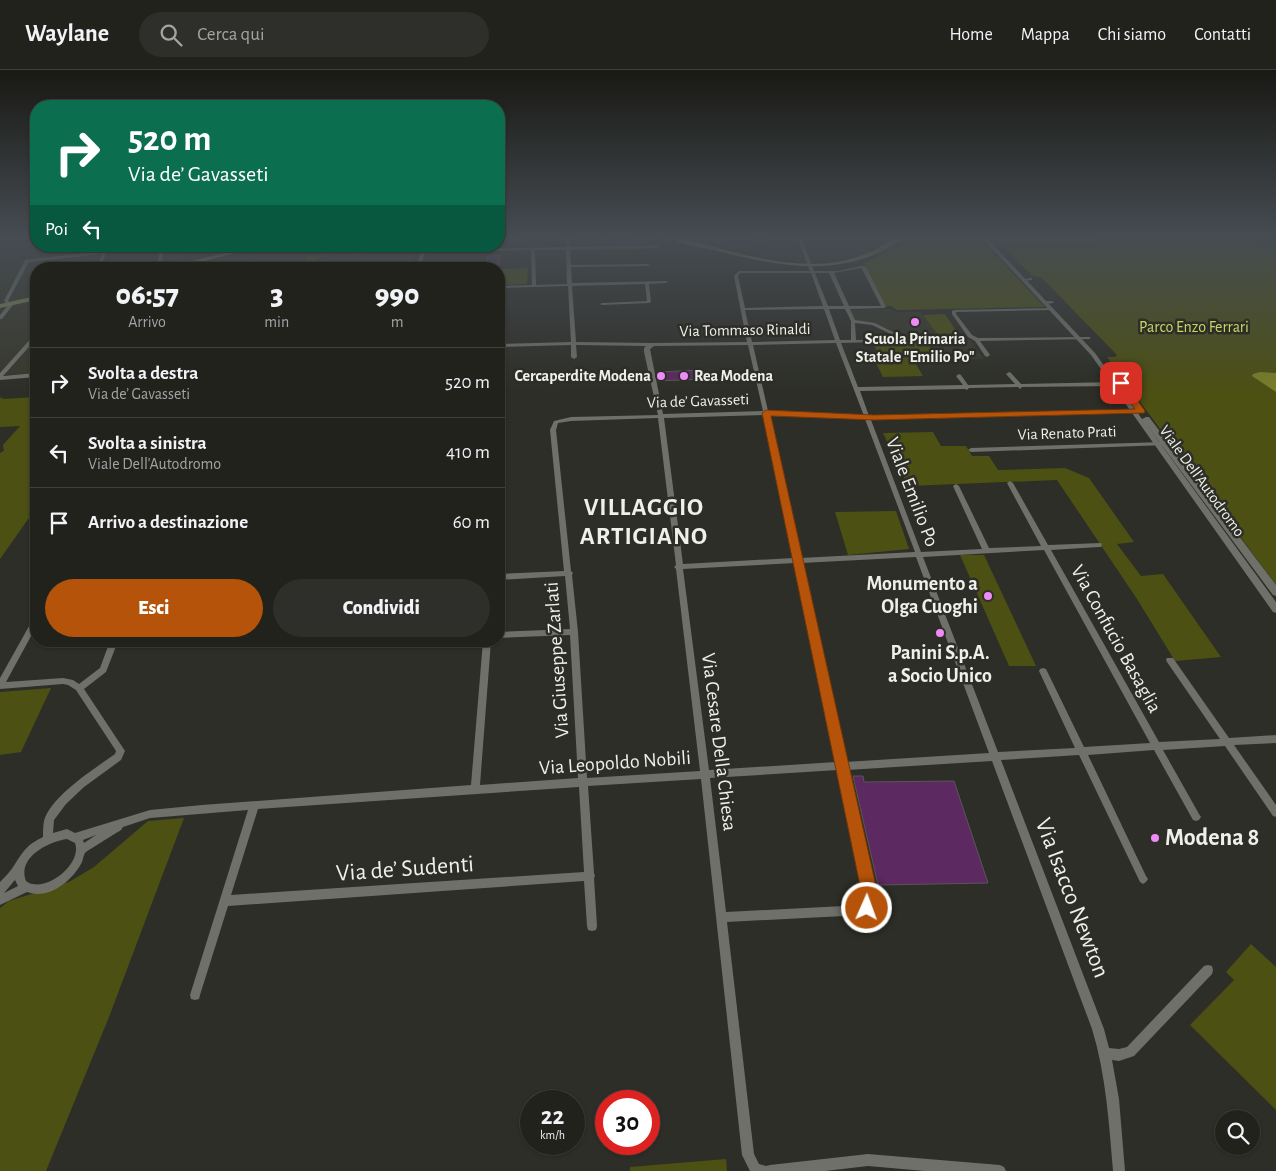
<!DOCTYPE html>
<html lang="it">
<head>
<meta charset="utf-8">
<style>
	:root { --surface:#22221d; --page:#2e2f2a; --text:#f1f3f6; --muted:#a2a4a4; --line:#3f3f3b; --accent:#b45309 }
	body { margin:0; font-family:"Alegreya Sans",sans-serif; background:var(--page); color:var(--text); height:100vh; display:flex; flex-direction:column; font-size:19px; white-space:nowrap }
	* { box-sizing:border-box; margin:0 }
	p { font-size:16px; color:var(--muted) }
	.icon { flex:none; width:28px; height:28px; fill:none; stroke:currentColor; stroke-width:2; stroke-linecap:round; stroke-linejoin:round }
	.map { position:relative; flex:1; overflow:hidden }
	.details { position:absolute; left:30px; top:192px; width:475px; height:385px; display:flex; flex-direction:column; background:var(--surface); border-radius:20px; box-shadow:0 1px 4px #0004,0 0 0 1px var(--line) }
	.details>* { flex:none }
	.banner { position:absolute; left:30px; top:30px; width:475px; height:152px; border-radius:20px; box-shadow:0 1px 4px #0004,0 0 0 1px var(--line); background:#0b6e4f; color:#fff; overflow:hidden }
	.buttons { position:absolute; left:1215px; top:1040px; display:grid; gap:10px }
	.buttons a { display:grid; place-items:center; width:45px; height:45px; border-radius:50%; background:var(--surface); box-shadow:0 1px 4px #0004,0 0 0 1px var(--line); font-size:25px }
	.speed { position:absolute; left:520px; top:1020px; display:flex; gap:10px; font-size:25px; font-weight:700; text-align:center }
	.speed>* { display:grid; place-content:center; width:65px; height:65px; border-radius:50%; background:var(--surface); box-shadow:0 1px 4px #0004,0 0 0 1px var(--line); line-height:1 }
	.speed small { font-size:12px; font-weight:400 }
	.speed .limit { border:8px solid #d22; background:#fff; color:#111 }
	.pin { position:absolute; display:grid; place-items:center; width:42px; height:42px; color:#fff; margin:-21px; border-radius:10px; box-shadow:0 2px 8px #0006 }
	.me { position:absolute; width:55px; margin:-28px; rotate:2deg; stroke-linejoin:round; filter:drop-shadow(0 0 4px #0008) }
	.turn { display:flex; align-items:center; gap:18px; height:105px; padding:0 15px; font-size:22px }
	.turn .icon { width:65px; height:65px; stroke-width:2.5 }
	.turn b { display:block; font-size:35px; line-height:42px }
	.then { display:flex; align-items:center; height:48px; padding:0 15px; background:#0003; gap:10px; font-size:19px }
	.eta { display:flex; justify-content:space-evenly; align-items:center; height:85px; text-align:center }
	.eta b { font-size:30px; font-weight:800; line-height:35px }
	.button { display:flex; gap:10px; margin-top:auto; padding:10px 15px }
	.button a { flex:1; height:58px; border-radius:30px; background:var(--accent); color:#fff; font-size:20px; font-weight:800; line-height:58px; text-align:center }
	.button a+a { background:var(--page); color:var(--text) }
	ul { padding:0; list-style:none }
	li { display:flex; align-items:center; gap:15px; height:70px; padding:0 15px; border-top:1px solid var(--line) }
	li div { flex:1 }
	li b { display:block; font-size:19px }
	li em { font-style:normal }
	header { display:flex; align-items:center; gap:30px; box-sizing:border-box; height:70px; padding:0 25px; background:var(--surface); border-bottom:1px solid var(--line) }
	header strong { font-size:24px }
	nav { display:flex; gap:28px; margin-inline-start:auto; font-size:18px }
	.search { width:350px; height:45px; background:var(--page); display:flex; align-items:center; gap:12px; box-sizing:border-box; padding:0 18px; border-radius:28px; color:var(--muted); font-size:19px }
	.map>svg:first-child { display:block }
</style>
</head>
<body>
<header>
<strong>Waylane</strong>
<div class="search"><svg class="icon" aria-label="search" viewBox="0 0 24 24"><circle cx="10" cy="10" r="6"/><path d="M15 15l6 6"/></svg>Cerca qui</div>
<nav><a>Home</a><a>Mappa</a><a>Chi siamo</a><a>Contatti</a></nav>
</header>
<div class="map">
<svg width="1276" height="1101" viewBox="0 0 1276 1101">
	<rect width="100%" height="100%" fill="#2d2e27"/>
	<g fill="#37382b">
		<path d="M0 167H36V176H104L95 199H36V226L0 234Z"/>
		<path d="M600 167H653L651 173 659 175V179H600Z"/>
		<path d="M677 167H750L752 178 745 182Z"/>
		<path d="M777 167H896L857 187 833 192H801L756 185Z"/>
		<path d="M909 167H979L985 174 896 176Z"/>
		<path d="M187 176 185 186 181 187V190L185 189V191L162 197 164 178Z"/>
		<path d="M276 176H302L307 191 309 190 288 199H175Z"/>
		<path d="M348 178 350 179 347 186 414 183 410 199H295Z"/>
		<path d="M36 230V304L0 305V238Z"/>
		<path d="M885 239H891L897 242H921L938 265 918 266 896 263 875 253 854 250 851 244H852L851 240Z"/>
		<path d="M970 270 984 289 937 290 926 271Z"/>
	</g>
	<g fill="#4c5013">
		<path d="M998 167H1094L1098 172 1276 175V515L1173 376 1175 375 1166 367 1107 287H1115L1117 285 1042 208 1031 205 999 172Z"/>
		<path d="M985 174 1045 237 897 240 891 236H884L863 194 896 176Z"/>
		<path d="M302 176 306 177 303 178 309 185 314 186 355 176 353 177C364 189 398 183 414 182V183L347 186 350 179 348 178 299 196 312 190 307 191Z"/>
		<path d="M528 198 527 214 499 215V199Z"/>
		<path d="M945 244 959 265H938L923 245Z"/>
		<path d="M927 272 937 290 914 291 923 306 883 307 875 291 882 290 873 274Z"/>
		<path d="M3 327 2 329 36 327V438L0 489V383L4 381 3 375 20 356 0 357V328Z"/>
		<path d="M933 362 941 376H966L972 386H989L998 400 1065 398 1089 408 1134 472 1117 474 1141 506 1163 504 1221 587 1175 591 1137 529 1057 410 908 416 883 363Z"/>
		<path d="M896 441 909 479 848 485 835 442Z"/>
		<path d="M960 485H984L1036 596H1009Z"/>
		<path d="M51 618 21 682 0 685V622Z"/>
		<path d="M184 748 109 947 46 1101H0V838L9 831 69 812 94 797 148 751Z"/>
		<path d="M1251 874 1276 897V1040L1190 955 1234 910 1226 902Z"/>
		<path d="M726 1089 727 1101H630V1097Z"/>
	</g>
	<path fill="#787e28" d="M1260 302 1276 303V322L1252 306 1253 304Z"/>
	<g fill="#5c2960" stroke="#5b555b">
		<path d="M606 167H637V174L606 175Z"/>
		<path d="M500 185 498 197 485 198 488 186Z"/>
		<path d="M701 300 703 309 658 311 657 302Z"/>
		<path d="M853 706H863L864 712 954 711 988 813 878 815Z"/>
	</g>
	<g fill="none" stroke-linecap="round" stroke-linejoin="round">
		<g fill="#6f7069" fill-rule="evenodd">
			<path d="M507 167H529L509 169Z"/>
			<path d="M565 167H569L570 177 657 176 659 177 657 178 570 180 571 195 648 194 650 195 648 196 571 197 572 213 666 211 668 212 666 213 649 214 651 232 649 233 602 235 600 234 602 233 647 231 645 214 572 216 576 272 653 273 747 272 734 206 739 201H810L797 167H801L814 201H838L861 196 866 197 886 237 884 238 850 239 855 250 875 253 899 265 895 266 872 255 855 253 856 270 907 269 909 270 907 271 841 273 858 317 963 315 956 306 959 304 961 305 968 315 1015 314 1006 304 1009 302 1011 303 1021 314 1115 312 1118 314 1115 316 1022 317 1020 319 1018 317 969 318 967 320 965 319 860 321 869 346 1141 339 1144 341 1141 343 871 350 921 482 982 479 953 416 956 414 959 416 989 478 1041 476 1007 413 1010 411 1013 413 1048 475 1101 473 1102 475 1101 477H1099L1051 480 1159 672 1220 669 1167 592 1166 590 1167 588H1173L1229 668 1276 665V673L1234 675 1276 735V747L1273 746 1225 676 1163 680 1199 744 1201 747 1199 750 1196 751 1193 750 1154 680 1088 685 1146 806 1148 809 1146 812 1143 814 1140 812 1079 685 1001 690 1104 959 1109 978 1119 979 1127 977 1204 896 1208 895 1212 896 1213 900 1212 904 1134 986 1119 991 1112 990 1119 1029 1125 1101H1113C1109 1053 1106 1005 1092 959L992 691 847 700 875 830 871 842 863 845 727 852 754 1084 759 1094 766 1096 770 1095 868 1084 1000 1095 1004 1097 1006 1101H925L868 1096 825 1101H750L742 1085 701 709 588 716 594 803 595 806 594 808 597 856 596 860 592 861 588 860 587 856 584 811 228 836 200 925 199 929 195 930 191 929 190 925 248 740 150 748 123 757 121 760C115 764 88 780 85 783 83 786 83 791 81 794 71 812 48 830 27 822L0 835V812C5 807 11 801 15 794 25 779 27 775 43 767 43 762 43 756 44 751 51 726 94 699 115 684L116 681 76 620 68 615 63 614 0 619V608L33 549 36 548V557L6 612 63 608 73 610 79 614 100 598 110 571H118L106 602 84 619 125 681 121 690 84 717 66 734 54 750 53 763 67 759 75 763 150 740 202 735 471 715 483 571H491L480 715 578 708 570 565 499 568V562L570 559 565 506 499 510V504L564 501 550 360 554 351 571 347 658 345 644 282V278L646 276 576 275 577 287 574 289 571 287V275L499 277V274L571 272 568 216 499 218V216L532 215 531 180 425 182 420 199H416L422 176H426L425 180 566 177ZM535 180H566L567 214 536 215ZM861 198 862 199 881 236H849L834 203ZM740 203H811L823 236 745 238 738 206ZM815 203H829L844 236H828ZM824 239 835 270 752 272 745 240ZM829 239H845L851 251V270H840ZM836 273 864 346 768 341 753 275ZM748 275 763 341 663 344 650 279 654 276ZM764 345 794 488 683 494 664 348ZM769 345 865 349 915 482 800 488ZM658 348 676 495 674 497 676 499 700 701 587 708 578 562 572 505 573 503 571 501 556 360 558 353 571 351ZM1044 480 1150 673 1084 677 1046 599 1043 598 1040 599 1039 601 1075 678 998 682 923 487ZM916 487 989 683 845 692 802 493ZM795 493 836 692 709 700 683 499ZM838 700 865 830 863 835 726 842 710 708ZM579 717 584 802 231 825 258 739ZM96 765 84 773 83 770ZM67 769 75 773C82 792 52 818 33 814 30 814 28 812 26 811 17 788 47 772 67 769ZM15 810 18 816 4 823Z"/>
			<path d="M105 176H109L100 199H96L102 184 29 192 8 231 13 235 2 249H0V245L8 235 4 231 25 190 103 181Z"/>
			<path d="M161 176H165L160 199H156Z"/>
			<path d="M205 188 207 189V199H203V189Z"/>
			<path d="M1030 208H1032V210L1024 211 1022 210Z"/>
			<path d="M1044 231H1052L1054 232C1052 234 1046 234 1044 232Z"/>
			<path d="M1052 238 1054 239V240L956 242V244L972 265 978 268 1088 267H1090V269L980 271 990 285 987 287 985 286 975 271 968 267 952 244V241L954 240Z"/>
			<path d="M34 265H36V269L3 306 36 303V307L0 310V303Z"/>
			<path d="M1164 372 1167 374 1166 375 971 382 968 380 971 378Z"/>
			<path d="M336 571H369L365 574 339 575 336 574Z"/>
		</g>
		<path fill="#6f7069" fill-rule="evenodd" d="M981 167H986L1095 283 1142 349 1146 347H1149L1276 515V526L1273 525 1146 354 1276 532V543L1273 542 1091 285Z"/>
		<g fill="#828658" fill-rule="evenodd">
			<path d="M666 167H678C728 180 784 200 837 192 848 190 859 187 870 182 881 177 892 167 905 167 849 210 780 197 718 181 701 177 681 175 666 167Z"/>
			<path d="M252 176H264L172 199H160Z"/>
			<path d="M36 226V230L0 238V234Z"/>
		</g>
	</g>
	<linearGradient id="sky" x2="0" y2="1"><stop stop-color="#191915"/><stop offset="0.52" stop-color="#464c52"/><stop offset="1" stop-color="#464c52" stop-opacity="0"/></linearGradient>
	<rect width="1276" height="321" fill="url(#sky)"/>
	<path fill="#b45309" stroke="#753606" d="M1118 311H1124L1145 341 1144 343 874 350 771 346 878 825V830L872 843 867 845 861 843 859 838 862 825 762 343 766 340 874 345 1135 339 1117 313Z"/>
	<g fill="#ef8bf7" stroke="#2d2e27" stroke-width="2">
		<circle cx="915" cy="252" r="5"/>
		<circle cx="661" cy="306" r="5"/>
		<circle cx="684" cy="306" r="5"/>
		<circle cx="988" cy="526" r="5"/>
		<circle cx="940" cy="563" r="5"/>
		<circle cx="1155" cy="768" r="5"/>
	</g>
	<g text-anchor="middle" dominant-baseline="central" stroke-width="5" stroke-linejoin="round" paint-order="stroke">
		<g font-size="16" fill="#cbd563" stroke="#2d2e27">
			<text x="1194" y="257">Parco Enzo Ferrari</text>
		</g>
		<g font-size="16" fill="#efefeb" stroke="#2d2e27">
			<text transform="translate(745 260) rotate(-1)">Via Tommaso Rinaldi</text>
			<text transform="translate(698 331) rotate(-2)">Via de’ Gavasseti</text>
			<text transform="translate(1067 363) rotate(-2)">Via Renato Prati</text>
			<text transform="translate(1202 411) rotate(54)">Viale Dell'Autodromo</text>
		</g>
		<g font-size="16" font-weight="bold" fill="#efefeb" stroke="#2d2e27">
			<text x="915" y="269">Scuola Primaria<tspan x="915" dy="18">Statale "Emilio Po"</tspan></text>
			<text x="651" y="306" text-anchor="end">Cercaperdite Modena</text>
			<text x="694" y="306" text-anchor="start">Rea Modena</text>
		</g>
		<g font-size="20" fill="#efefeb" stroke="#2d2e27">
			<text transform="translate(912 422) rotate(69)">Viale Emilio Po</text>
			<text transform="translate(1116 569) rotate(61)">Via Confucio Basaglia</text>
			<text transform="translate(557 590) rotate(-94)">Via Giuseppe Zarlati</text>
			<text transform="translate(719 672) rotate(83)">Via Cesare Della Chiesa</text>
			<text transform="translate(615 693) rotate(-4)">Via Leopoldo Nobili</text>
		</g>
		<g font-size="20" font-weight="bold" fill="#efefeb" stroke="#2d2e27" text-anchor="end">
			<text x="978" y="514">Monumento a<tspan x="978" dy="23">Olga Cuoghi</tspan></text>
			<text x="940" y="583" text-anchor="middle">Panini S.p.A.<tspan x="940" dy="23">a Socio Unico</tspan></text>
		</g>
		<g font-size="24" font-weight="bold" fill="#efefeb" stroke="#2d2e27" text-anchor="start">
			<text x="1165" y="768">Modena 8</text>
		</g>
		<g font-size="24" fill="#efefeb" stroke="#2d2e27">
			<text transform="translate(405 799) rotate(-4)">Via de’ Sudenti</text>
			<text transform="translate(1072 828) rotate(69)">Via Isacco Newton</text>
		</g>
		<g font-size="25" font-weight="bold" letter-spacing="1" fill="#efefeb" stroke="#2d2e27">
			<text x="644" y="437">VILLAGGIO<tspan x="644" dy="29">ARTIGIANO</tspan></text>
		</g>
	</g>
</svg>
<div class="buttons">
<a><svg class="icon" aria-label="search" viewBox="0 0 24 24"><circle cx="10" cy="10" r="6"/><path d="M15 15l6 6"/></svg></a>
</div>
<div class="speed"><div>22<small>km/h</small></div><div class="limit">30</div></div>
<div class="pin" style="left:1121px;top:313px;background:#d93025"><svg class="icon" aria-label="arrive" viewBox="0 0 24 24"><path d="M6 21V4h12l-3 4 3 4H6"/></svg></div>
<svg class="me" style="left:867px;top:838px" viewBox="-20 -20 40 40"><circle r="17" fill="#b45309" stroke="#fff" stroke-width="3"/><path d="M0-11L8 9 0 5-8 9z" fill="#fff"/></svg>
<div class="banner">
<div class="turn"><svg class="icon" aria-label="right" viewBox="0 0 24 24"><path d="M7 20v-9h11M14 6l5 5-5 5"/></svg><div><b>520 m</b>Via de’ Gavasseti</div></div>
<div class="then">Poi<svg class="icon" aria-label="left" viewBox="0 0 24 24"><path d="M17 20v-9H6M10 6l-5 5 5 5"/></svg></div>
</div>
<section class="details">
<div class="eta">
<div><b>06:57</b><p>Arrivo</p></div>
<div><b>3</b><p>min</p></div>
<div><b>990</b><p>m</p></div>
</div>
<ul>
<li><svg class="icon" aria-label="right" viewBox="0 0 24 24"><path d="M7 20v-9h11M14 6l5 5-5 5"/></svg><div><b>Svolta a destra</b><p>Via de’ Gavasseti</p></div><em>520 m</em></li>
<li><svg class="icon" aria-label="left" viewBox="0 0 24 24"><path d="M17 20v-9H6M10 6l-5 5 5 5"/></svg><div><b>Svolta a sinistra</b><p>Viale Dell'Autodromo</p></div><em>410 m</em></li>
<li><svg class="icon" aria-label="arrive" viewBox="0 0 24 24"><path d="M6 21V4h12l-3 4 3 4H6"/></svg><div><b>Arrivo a destinazione</b></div><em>60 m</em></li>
</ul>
<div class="button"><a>Esci</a><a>Condividi</a></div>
</section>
</div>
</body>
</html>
